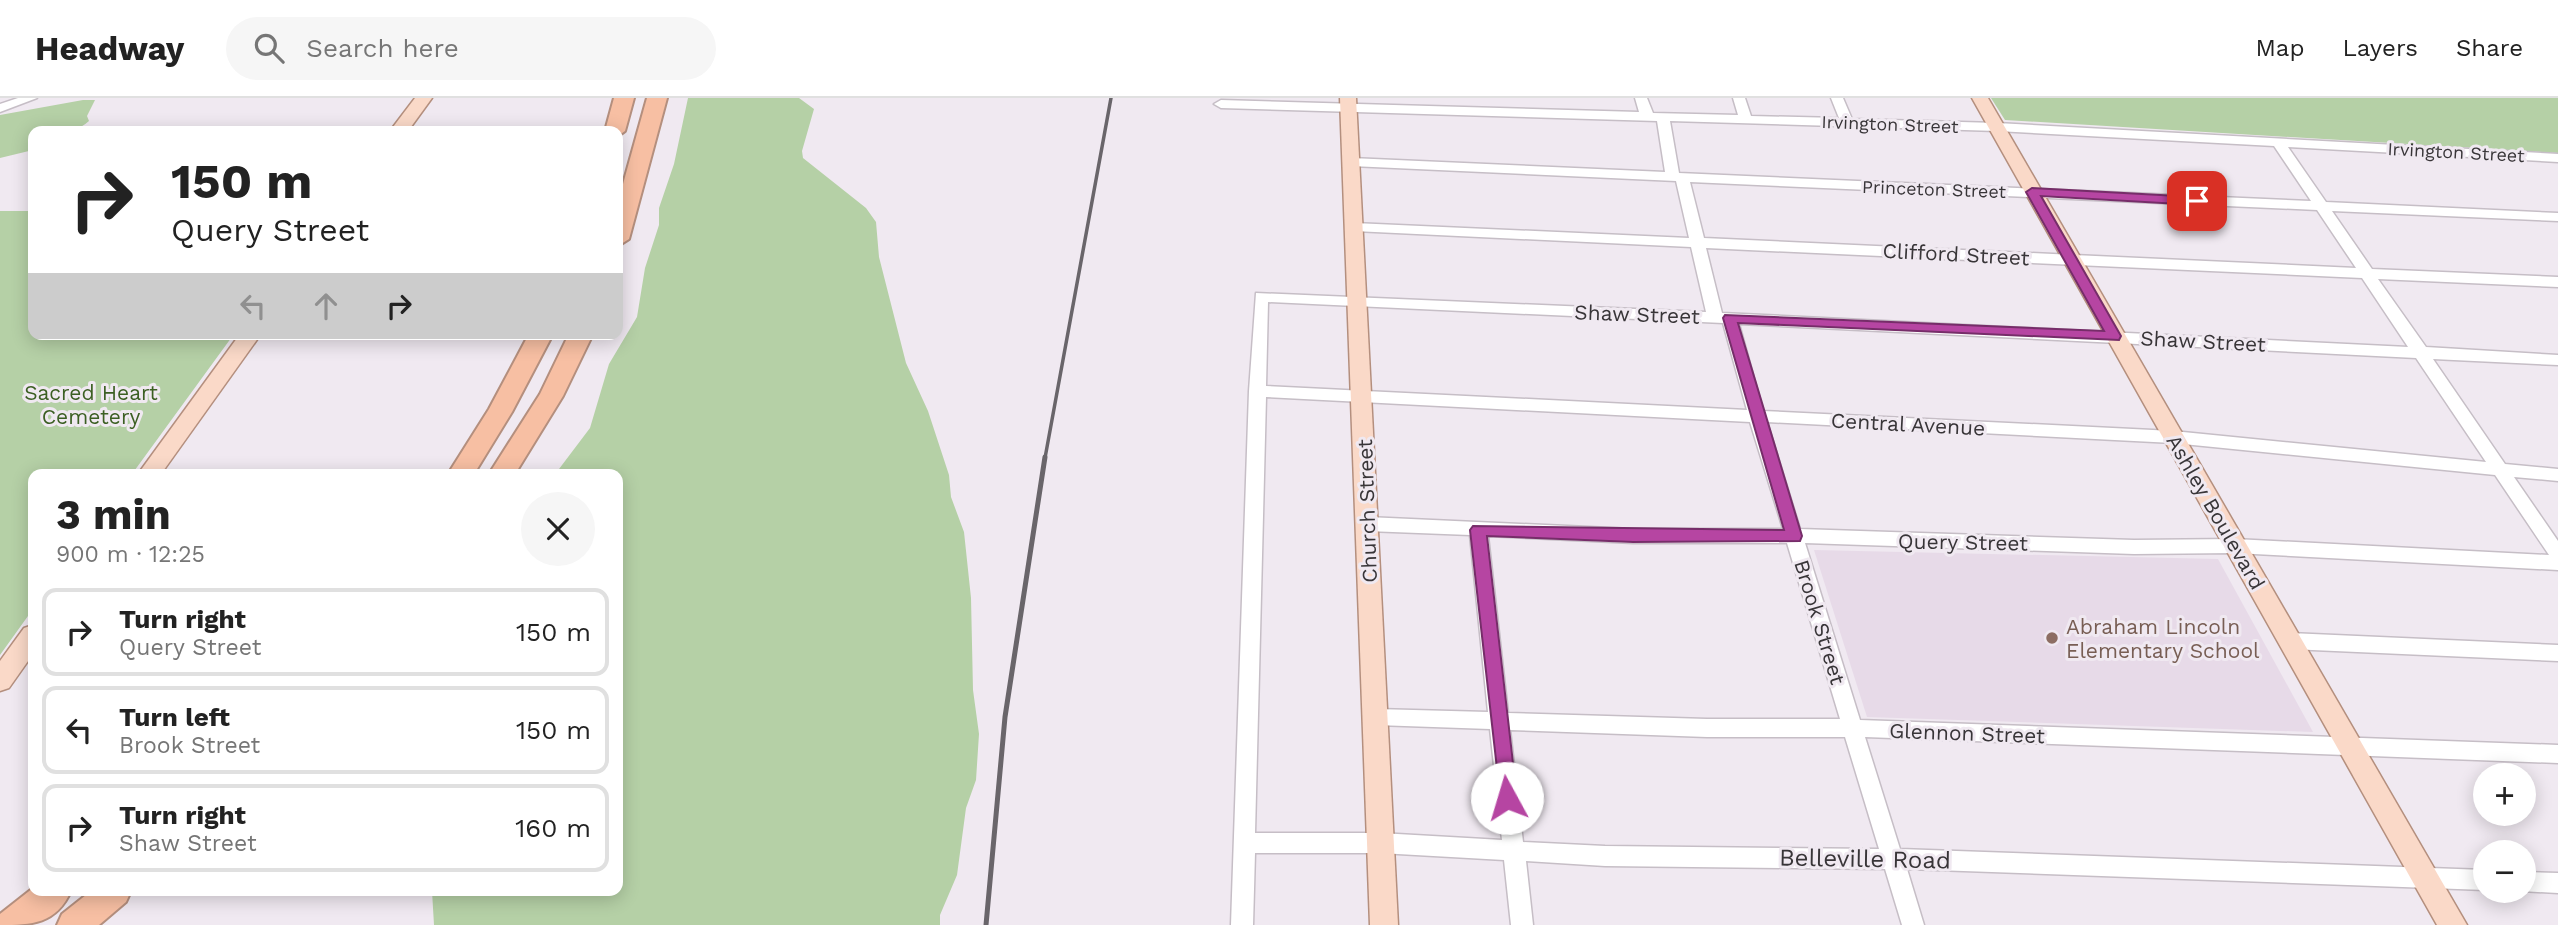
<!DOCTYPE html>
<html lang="en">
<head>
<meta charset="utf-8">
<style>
	:root { --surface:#fff; --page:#f6f6f6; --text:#222; --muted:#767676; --line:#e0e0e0 }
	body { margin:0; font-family:"Work Sans",sans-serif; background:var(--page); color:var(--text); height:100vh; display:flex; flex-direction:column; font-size:26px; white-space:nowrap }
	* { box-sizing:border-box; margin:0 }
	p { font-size:23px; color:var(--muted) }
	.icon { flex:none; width:38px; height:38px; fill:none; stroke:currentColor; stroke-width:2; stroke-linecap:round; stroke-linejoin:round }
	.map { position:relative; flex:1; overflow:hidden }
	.panel { position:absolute; left:28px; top:371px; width:595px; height:427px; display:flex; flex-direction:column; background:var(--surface); border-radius:14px; box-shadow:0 4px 18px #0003 }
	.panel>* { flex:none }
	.top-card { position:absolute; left:28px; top:28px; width:595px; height:214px; border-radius:14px; box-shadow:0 4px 18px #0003; background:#fff; color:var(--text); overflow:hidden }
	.fabs { position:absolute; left:2473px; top:665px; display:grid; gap:14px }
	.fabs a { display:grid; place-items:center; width:63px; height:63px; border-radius:50%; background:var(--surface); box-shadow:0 4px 18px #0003; font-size:35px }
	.pin { position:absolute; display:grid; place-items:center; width:60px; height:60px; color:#fff; margin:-30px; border-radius:14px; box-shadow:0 4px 10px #0006 }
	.me { position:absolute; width:77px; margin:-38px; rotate:354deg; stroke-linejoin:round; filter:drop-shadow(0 0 5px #0008) }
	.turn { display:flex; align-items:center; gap:24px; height:147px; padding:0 28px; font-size:32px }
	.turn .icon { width:91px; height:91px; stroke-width:2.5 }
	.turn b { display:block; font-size:49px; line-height:60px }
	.lanes { display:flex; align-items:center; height:66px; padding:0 28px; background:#0003; justify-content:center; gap:35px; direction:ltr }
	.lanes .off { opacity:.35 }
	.round { display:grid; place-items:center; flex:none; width:74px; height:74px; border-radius:37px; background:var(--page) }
	.overview { display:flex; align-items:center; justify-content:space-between; height:119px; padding:0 28px }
	h1 { font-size:42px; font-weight:700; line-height:52px }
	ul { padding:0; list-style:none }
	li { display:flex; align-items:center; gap:21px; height:88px; margin:0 14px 10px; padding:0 14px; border:4px solid var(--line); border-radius:14px }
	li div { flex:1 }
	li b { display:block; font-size:26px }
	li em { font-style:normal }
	header { display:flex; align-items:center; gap:42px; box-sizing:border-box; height:98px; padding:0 35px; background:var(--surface); border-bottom:2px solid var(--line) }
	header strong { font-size:33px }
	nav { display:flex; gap:38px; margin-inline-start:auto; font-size:24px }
	.search { width:490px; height:63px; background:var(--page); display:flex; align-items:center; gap:18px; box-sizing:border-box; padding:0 24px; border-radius:38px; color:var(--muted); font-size:26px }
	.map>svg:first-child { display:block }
</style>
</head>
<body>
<header>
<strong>Headway</strong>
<div class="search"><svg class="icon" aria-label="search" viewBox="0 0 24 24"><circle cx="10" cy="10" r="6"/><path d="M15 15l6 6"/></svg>Search here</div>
<nav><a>Map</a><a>Layers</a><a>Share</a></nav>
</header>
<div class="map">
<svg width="2558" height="827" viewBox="0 0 2558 827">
	<rect width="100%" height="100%" fill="#f0e9f1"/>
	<path fill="#e7dae8" d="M1814 452 2218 461 2313 634 1867 619Z"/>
	<g fill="#b5d0a6">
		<path d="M688 0H799L814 11 802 53 803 60 866 110 876 124 879 159 906 265 928 313 949 377 951 399 964 434 971 500 973 592 979 636 976 682 966 710 957 777 940 817V827H434L432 793H618V376H559V371L590 330 609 266 637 219 645 170 659 127V110L674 66Z"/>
		<path d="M1991 0H2558V55L2005 22Z"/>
		<path d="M83 2H95L87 18 89 23C74 37 53 33 33 33V52L0 60V17Z"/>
		<path d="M0 113H33V236H234L132 376H33V511L0 557Z"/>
	</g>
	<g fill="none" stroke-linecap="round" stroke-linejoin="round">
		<g stroke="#c6bec6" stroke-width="3">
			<g id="minor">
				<path d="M18 0H37L0 14V6Z"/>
				<path d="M1635 0H1647L1653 15 1738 17 1733 0H1745L1751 18 1839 20 1831 0H1843L1852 21 1997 25 2558 56V64L2288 49 2326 104 2558 115V123L2332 113 2372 171 2558 179V189L2378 181 2426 249 2558 257V267L2433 261 2505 366 2558 371V383L2514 379 2558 443V472L2235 455 2134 456 1805 445 1860 622 2558 647V665L1865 639 1900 751 2485 772V792L1907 771 1924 827H1902L1885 771 1605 768 1526 763 1533 827H1511L1504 762 1380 755H1255L1253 827H1231L1249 293 1256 195 1706 214 1691 149 1354 133 1347 129 1354 125 1689 140 1676 83 1351 68 1344 64 1351 60 1665 74 1657 23 1221 10 1214 6 1221 2 1639 14ZM1670 23 1997 33 2274 48 2311 103 1679 75ZM1690 84 2317 112 2356 170 1704 140ZM1706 150 2362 180 2408 249 1722 215ZM1268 204 1723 225 1747 312 1266 288ZM1739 226 2416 260 2486 364 2173 333 1763 313ZM1266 299 1750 324 1783 431H1633L1367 419 1361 421 1358 426 1361 431 1367 433 1470 437 1488 614 1376 611 1369 613 1366 619 1369 625 1376 627 1490 631 1502 742 1380 735H1255ZM1767 324 2173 345 2495 377 2549 457 2235 441 2134 442 1800 431ZM1488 438 1633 445H1787L1840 621H1707L1508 615ZM1510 632 1707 639H1845L1879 751 1605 748 1523 744Z"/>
				<path d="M2290 535 2558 547V563L2290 551 2283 548 2281 543 2283 538Z"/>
				<path d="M2524 774 2558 775V795L2521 793H2524Z"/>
			</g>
		</g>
		<g stroke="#b48f7e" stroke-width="3">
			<g id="major">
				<path d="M415 0H432L408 33H390Z"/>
				<path d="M1340 0H1356L1398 827H1370Z"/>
				<path d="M1972 0H1988L2467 827H2437Z"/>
				<path d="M240 236H261L161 376H138Z"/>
				<path d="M33 527V556L9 590 0 593V563L24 530Z"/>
			</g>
		</g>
		<g stroke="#b48f7e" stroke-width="4">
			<g id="highway">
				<path d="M614 0H634L625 33 618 38V33H605Z"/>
				<path d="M647 0H667L629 141 618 148V104Z"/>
				<path d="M529 236H553L512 314 474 376H448L489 311Z"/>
				<path d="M569 236H593L563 298 515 376H489L540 296Z"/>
				<path d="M33 790 71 793C56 826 32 827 0 827V816Z"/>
				<path d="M91 793H131L126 804 99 827H57L62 816Z"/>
			</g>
		</g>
		<use href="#minor" fill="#fff" fill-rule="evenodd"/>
		<use href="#major" fill="#fad9c8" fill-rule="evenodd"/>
		<use href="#highway" fill="#f7bfa3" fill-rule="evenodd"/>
		<path stroke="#69656a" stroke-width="3.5" d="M1045 360 1111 0"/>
		<path stroke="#69656a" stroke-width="5" d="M986 827 1005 619 1045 359"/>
	</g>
	<path fill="#b645a2" stroke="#762d69" stroke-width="2" d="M2032 90 2197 99 2203 103 2197 107 2041 98 2121 238 2119 242 1738 225 1802 438 1800 443 1633 444 1487 438 1517 700 1514 706H1501L1470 432 1473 428 1784 432 1723 220 1725 217 2104 233 2026 94Z"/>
	<circle fill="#8d6e63" stroke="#f0e9f1" stroke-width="2.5" cx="2052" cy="540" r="7"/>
	<g text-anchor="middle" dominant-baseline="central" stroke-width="6" stroke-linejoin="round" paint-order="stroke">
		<g font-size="18" fill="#383538" stroke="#f0e9f1">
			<text transform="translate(1890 26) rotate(2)">Irvington Street</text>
			<text transform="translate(2456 54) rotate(3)">Irvington Street</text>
			<text transform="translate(1934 91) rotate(2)">Princeton Street</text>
		</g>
		<g font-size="21" fill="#383538" stroke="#f0e9f1">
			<text transform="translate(1956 156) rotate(3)">Clifford Street</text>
			<text transform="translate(1637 216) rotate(2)">Shaw Street</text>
			<text transform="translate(2203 243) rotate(3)">Shaw Street</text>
			<text transform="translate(1908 326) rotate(3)">Central Avenue</text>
			<text transform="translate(1367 413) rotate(-92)">Church Street</text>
			<text transform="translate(2216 414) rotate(60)">Ashley Boulevard</text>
			<text transform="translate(1963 444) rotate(1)">Query Street</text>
			<text transform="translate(1820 524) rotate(73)">Brook Street</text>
			<text transform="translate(1967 635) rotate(2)">Glennon Street</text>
		</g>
		<g font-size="21" fill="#3b5f22" stroke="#f0e9f1">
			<text x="91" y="294">Sacred Heart<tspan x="91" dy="24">Cemetery</tspan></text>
		</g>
		<g font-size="21" fill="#785e54" stroke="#f0e9f1" text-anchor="start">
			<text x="2066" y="528">Abraham Lincoln<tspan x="2066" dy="24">Elementary School</tspan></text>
		</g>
		<g font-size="24" fill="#383538" stroke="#f0e9f1">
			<text transform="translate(1865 761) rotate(1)">Belleville Road</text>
		</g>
	</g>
</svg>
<div class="fabs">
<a>+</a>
<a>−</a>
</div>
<div class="pin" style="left:2197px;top:103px;background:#d93025"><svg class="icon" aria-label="arrive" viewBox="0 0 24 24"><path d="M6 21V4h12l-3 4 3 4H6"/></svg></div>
<svg class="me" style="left:1507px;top:700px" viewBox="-20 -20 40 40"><circle r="19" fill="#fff"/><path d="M0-13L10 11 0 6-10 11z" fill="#b645a2"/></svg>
<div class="top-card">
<div class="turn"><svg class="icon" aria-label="right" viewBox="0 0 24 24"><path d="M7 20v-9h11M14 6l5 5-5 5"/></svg><div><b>150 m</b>Query Street</div></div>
<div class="lanes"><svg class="icon off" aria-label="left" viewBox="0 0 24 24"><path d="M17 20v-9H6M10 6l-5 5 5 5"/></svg><svg class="icon off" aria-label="ahead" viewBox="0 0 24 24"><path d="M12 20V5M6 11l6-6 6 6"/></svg><svg class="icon" aria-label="right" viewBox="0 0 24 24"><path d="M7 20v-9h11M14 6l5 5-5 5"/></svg></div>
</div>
<section class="panel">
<div class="overview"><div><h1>3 min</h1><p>900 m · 12:25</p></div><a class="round"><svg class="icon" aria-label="close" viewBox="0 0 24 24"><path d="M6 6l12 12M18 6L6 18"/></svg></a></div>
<ul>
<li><svg class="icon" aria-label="right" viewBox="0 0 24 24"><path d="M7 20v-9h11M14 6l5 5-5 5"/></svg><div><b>Turn right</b><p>Query Street</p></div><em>150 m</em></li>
<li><svg class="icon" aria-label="left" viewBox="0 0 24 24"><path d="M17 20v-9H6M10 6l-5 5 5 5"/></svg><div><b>Turn left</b><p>Brook Street</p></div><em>150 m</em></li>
<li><svg class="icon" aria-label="right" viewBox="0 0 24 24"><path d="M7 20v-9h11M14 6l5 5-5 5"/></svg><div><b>Turn right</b><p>Shaw Street</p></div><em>160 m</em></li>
</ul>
</section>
</div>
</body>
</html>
